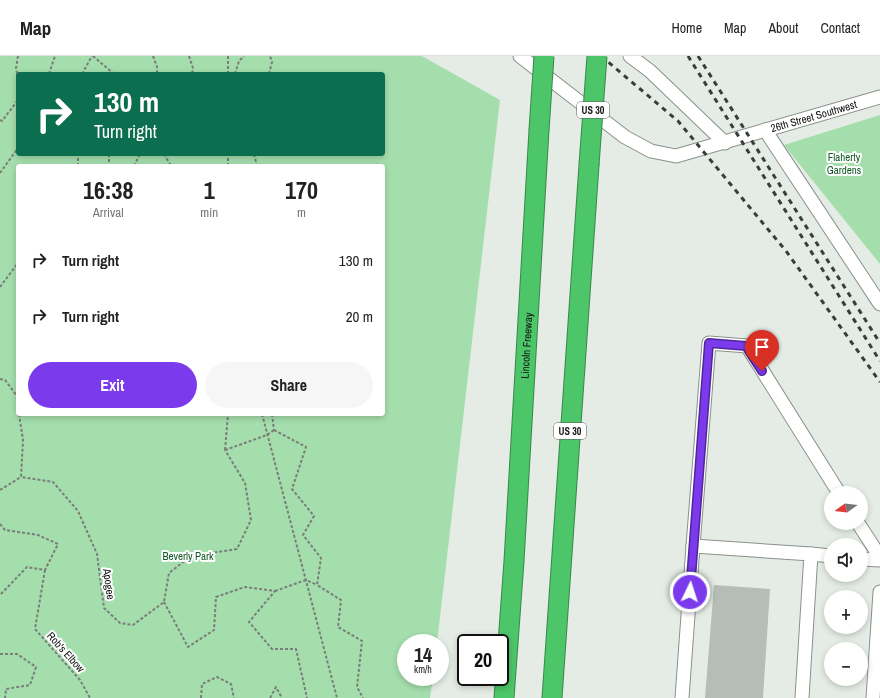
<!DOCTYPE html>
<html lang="en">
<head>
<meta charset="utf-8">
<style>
	:root { --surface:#fff; --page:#f6f6f6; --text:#222; --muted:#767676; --line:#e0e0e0; --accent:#7c3aed }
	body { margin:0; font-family:"Archivo Narrow",sans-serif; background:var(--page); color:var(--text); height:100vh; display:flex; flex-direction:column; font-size:15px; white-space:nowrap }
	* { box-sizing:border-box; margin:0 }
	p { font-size:13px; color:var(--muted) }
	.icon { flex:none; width:22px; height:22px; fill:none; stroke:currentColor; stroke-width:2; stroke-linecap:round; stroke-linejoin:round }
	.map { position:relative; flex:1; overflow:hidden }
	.side { position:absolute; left:16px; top:108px; width:369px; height:252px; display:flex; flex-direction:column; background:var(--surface); border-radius:4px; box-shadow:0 2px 6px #0003 }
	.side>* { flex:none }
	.hud { position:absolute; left:16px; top:16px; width:369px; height:84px; border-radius:4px; box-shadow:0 2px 6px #0003; background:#0b6e4f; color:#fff; overflow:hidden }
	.needle { width:26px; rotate:255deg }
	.buttons { position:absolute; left:824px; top:430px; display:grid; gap:8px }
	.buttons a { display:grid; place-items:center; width:44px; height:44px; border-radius:50%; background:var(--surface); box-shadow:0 2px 6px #0003; font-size:20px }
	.speed { position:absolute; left:397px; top:578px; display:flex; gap:8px; font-size:20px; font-weight:700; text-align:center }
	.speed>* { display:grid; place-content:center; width:52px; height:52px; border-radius:50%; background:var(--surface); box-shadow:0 2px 6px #0003; line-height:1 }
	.speed small { font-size:10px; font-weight:400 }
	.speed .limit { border:2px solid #111; border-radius:6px; background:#fff; color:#111 }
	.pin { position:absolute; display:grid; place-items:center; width:34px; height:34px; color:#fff; margin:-41px -17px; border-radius:50% 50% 50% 0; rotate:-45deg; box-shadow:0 0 4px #0007 }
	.pin .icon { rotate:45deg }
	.me { position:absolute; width:44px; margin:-22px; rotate:4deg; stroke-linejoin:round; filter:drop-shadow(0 0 3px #0008) }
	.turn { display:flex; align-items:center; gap:14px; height:84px; padding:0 12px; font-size:18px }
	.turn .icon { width:52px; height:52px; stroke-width:2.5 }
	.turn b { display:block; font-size:28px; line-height:34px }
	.eta { display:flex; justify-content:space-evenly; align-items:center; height:68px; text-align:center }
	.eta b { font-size:24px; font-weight:700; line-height:28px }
	.action { display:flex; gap:8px; margin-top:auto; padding:8px 12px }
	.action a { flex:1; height:46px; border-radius:24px; background:var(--accent); color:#fff; font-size:16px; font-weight:700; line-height:46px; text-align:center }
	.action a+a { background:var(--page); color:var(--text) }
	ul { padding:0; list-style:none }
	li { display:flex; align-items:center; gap:12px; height:56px; padding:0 12px }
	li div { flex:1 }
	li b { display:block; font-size:15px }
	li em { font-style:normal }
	header { display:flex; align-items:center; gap:24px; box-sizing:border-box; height:56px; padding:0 20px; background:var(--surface); border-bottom:1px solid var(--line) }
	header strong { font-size:19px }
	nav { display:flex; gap:22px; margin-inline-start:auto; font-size:14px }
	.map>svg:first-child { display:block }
</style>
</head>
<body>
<header>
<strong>Map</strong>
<nav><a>Home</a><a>Map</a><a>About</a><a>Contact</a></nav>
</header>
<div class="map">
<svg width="880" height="642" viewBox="0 0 880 642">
	<rect width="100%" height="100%" fill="#e4ece5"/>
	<g fill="#a5dead" fill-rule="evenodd">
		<path d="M0 0H422L500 44 437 587H406V621H433L430 642H0ZM18 18H383V98H18ZM18 110H383V358H18Z"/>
		<path d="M880 59V208L784 89Z"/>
	</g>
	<path fill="#b5bdb6" d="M714 529 770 533 763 642H705Z"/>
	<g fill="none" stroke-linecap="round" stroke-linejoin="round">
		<g stroke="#8a918b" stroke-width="15">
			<g id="minor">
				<path id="s1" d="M520 0 625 81 651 95 676 100 880 41"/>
				<path d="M630 0 650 15 725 87"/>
				<path d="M765 74 880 248"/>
				<path d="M858 467 880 501"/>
				<path d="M693 490 709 287 747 290 839 437"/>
				<path d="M811 498 831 500"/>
				<path d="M861 503 880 504"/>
				<path d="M682 642 693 490 811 498 802 642"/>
				<path d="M873 642 880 536"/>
			</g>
		</g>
		<g stroke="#38884b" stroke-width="21">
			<g id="highway">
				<path id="s2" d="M504 642 514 505 539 74"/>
				<path d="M552 642 589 109"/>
			</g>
		</g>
		<g stroke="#797e7a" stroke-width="2" stroke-dasharray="3 2" stroke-linecap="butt">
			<path d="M18 0 16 12 18 22"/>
			<path d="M93 0 114 18"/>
			<path d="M153 0 157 11V18"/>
			<path d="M189 0 193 12 192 18"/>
			<path d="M228 0V18"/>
			<path d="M49 18 55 0"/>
			<path d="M82 18 92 0"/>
			<path d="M235 18 239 5 244 0"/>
			<path d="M269 18 272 6 270 0"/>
			<path d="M0 64 2 65 18 44"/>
			<path d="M109 98V110"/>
			<path d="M164 98 171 110"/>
			<path d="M254 98 257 110"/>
			<path d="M78 110V98"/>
			<path d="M134 110 140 98"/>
			<path d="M228 110V98"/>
			<path d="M0 117 18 92"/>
			<path d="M0 231 18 207"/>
			<path d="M0 323 5 324 17 340 18 346"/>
			<path d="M19 358 23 384 21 421 53 426 78 455 97 498 104 552 120 567 133 569 164 546 169 517 191 500 237 493 251 464 245 427 225 394"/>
			<path d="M262 358 337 642"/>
			<path d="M272 358 274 374"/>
			<path d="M274 374 306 391 292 433 314 460 303 479 321 502 317 529 341 544 338 571 362 585 357 631 363 642"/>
			<path d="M225 394 267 379 274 374"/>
			<path d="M225 394 228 358"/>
			<path d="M0 434 21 421"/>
			<path d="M0 468 5 474 38 479 58 488 45 514 27 511 0 539"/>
			<path d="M45 514 35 573 80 624 90 642"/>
			<path d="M275 535 306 524 317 529"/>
			<path d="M164 546 188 591 214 574 216 541 245 531 275 535 249 566 272 593H296L307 642"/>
			<path d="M0 598H17L36 611 30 629 6 633 5 642"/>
			<path d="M201 642 202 628 217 621 231 628 234 642"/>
			<path d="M270 642 276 631 282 642"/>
		</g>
		<use href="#minor" stroke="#fff" stroke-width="13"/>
		<use href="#highway" stroke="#4dc66a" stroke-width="19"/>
		<g stroke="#3a3e3b" stroke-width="3" stroke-dasharray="5 5" stroke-linecap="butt">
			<path d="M601 0 678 65 786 195 880 326"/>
			<path d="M688 0 880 305"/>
			<path d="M698 0 880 287"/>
		</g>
		<g stroke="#38884b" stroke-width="21" stroke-linecap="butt">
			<g id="highway-bridge">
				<path d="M539 74 544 0"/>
				<path d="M589 109 597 0"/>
			</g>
		</g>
		<use href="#highway-bridge" stroke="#4dc66a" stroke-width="19"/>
	</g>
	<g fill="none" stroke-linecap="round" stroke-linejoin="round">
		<g stroke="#51269a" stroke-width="10">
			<path id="route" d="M690 536 709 287 746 290 762 315"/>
		</g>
		<use href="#route" stroke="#7c3aed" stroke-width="7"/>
	</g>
	<g text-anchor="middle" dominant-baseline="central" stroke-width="4" stroke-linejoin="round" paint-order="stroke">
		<g fill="#fff" stroke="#585a59" stroke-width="1">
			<rect x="577" y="46" width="32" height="16" rx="3"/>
			<rect x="554" y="367" width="32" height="16" rx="3"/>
		</g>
		<g font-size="10" font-weight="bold" fill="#111412">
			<text x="593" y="54">US 30</text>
			<text x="570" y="375">US 30</text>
		</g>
		<g font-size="11" fill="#111412" stroke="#fff">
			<text stroke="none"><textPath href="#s1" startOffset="331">26th Street Southwest</textPath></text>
			<text stroke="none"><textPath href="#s2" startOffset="353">Lincoln Freeway</textPath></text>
			<text transform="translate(109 528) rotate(82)">Apogee</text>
			<text transform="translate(66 596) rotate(48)">Rob's Elbow</text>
		</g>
		<g font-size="11" fill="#135927" stroke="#fff">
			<text x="844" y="101">Flaherty<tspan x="844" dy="13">Gardens</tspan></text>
			<text x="188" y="500">Beverly Park</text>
		</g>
	</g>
</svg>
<div class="buttons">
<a><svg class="needle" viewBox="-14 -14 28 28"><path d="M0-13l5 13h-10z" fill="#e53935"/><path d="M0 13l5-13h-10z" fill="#767676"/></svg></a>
<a><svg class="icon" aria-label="sound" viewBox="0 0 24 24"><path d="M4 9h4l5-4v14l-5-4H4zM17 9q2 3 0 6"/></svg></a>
<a>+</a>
<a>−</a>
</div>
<div class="speed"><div>14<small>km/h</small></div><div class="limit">20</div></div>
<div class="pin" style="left:762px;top:315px;background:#d93025"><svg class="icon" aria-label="arrive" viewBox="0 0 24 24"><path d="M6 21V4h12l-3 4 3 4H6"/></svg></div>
<svg class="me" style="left:690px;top:536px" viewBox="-20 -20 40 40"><circle r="17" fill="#7c3aed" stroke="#fff" stroke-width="3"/><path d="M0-11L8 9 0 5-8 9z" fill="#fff"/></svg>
<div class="hud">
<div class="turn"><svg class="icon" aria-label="right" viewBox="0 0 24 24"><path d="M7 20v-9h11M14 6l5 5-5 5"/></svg><div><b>130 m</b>Turn right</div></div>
</div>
<section class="side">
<div class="eta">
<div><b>16:38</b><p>Arrival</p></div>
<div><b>1</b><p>min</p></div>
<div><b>170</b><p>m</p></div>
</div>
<ul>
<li><svg class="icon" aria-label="right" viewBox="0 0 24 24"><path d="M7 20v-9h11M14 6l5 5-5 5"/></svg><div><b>Turn right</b></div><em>130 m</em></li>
<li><svg class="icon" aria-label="right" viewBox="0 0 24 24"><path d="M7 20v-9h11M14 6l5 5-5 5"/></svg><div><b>Turn right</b></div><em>20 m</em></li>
</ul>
<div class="action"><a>Exit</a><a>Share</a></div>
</section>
</div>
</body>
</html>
